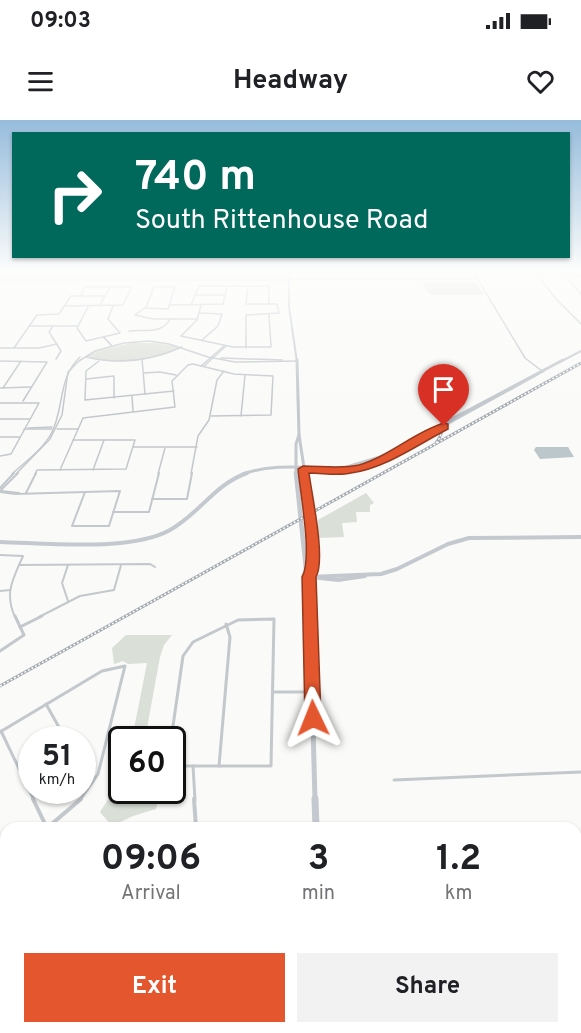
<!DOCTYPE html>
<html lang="en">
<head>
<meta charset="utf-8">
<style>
	:root { --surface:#fff; --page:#f2f2f2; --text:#202124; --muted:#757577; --accent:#e4572e }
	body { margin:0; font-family:Overpass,sans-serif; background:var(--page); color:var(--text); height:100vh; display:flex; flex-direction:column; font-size:22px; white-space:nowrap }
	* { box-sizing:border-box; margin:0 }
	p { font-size:20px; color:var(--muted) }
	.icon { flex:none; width:33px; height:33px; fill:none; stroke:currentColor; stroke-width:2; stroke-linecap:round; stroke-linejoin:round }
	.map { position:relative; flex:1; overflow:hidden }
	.details { position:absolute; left:0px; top:702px; width:582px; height:212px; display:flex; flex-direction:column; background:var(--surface); border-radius:18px 18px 0 0; box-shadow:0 2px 4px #0004 }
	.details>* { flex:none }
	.banner { position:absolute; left:12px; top:12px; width:558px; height:126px; border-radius:0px; box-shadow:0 2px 4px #0004; background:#00695c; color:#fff; overflow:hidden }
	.speed { position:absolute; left:18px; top:606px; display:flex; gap:12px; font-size:30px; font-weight:700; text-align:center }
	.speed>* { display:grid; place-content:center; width:78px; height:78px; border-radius:50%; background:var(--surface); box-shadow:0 2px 4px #0004; line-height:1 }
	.speed small { font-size:15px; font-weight:400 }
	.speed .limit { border:3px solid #111; border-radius:9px; background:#fff; color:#111 }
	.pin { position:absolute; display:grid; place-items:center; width:51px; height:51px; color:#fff; margin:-62px -26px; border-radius:50% 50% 50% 0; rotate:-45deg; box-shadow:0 0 6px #0007 }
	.pin .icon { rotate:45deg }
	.me { position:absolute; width:66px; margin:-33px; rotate:358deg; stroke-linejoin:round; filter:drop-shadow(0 0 4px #0008) }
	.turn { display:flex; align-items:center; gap:21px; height:126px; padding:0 24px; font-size:27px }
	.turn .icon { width:78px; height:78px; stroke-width:2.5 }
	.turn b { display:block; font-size:42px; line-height:51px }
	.eta { display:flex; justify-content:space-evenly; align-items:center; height:102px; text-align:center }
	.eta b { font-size:36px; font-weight:700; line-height:42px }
	.cta { display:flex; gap:12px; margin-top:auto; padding:12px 24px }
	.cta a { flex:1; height:69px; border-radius:0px; background:var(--accent); color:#fff; font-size:24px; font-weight:700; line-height:69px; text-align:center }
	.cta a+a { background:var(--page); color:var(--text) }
	.status { display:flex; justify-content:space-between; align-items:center; height:42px; padding:0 30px; background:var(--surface); direction:ltr }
	.status svg { height:16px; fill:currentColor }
	header { display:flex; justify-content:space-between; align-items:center; height:78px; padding:0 24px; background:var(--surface); font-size:27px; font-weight:700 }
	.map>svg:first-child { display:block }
</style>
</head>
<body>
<div class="status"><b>09:03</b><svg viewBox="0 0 49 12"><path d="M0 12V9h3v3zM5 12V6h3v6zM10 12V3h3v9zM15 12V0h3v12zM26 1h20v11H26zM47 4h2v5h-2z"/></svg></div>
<header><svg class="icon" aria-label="menu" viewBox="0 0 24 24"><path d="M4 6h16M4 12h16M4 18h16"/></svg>Headway<svg class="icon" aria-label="heart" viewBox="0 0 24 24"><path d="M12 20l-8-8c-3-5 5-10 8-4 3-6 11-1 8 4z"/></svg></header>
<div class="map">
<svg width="581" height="913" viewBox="0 0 581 913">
	<rect width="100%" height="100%" fill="#fafaf8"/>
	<path fill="#e8e9e9" d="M576 826H581V913H336L335 908H576Z"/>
	<g fill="#dadfd7">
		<path d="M423 162H476L484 175H432L426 171Z"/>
		<path d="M131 223H156L180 227C153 242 115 246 86 236L98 231Z"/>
		<path d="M366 373 374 383 370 385V392H356L357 402 342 403 344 417 317 418 318 400Z"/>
		<path d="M126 515H172L164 525 160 537 145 619H132L147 543 128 544 123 541 114 544 112 528Z"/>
		<path d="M121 659 122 670 160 671 156 689 133 696 112 706 100 692Z"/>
		<path d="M576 838H581V913H560L557 908H576Z"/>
	</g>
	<path fill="#bbc7cb" d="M536 327H568L574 337 540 339 534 330Z"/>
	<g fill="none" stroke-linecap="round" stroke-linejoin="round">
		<path stroke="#bbc7cb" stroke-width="1.5" d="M535 153 557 180 581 204"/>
		<g stroke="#c3c8cc" stroke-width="1.5">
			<path d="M474 153 525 238 542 251"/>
			<path d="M563 153 581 174"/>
			<path d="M566 156H581"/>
			<path d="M289 159H477"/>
			<path d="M0 160H288"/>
			<path d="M194 175H224"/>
			<path d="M100 185 110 167"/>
			<path d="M170 185 223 184 227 166"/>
			<path d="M191 185 199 166H269V184"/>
			<path d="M65 186 123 185 132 167H85L80 176"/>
			<path d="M88 187 77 208 86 221 120 213 108 199 113 186"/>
			<path d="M199 193 222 194 218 206 202 220"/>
			<path d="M135 195 146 187 154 167H175L168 189 145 188"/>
			<path d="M135 195 153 199H198"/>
			<path d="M29 206H77"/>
			<path d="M53 206 49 212 61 231 56 239"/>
			<path d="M129 211C145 209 161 215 170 199"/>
			<path d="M181 216 233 227H271L269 194"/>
			<path d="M181 216 197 200 201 185"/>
			<path d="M103 217 111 225"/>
			<path d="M104 217 112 226"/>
			<path d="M0 228H39L57 224"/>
			<path d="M14 228 37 195 59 194 71 176H105"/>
			<path d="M246 228V195L279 193 277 184H246L248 166"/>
			<path d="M86 237C119 245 151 241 182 227"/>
			<path d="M221 238 282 240"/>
			<path d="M142 239 145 274"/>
			<path d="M0 241 47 242 23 281"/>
			<path d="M99 241 86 251 85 280 174 271"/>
			<path d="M201 246 224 226"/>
			<path d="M204 246 226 226"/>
			<path d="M144 253 160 252 176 255"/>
			<path d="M86 259 114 256V278"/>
			<path d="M0 268 31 267"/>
			<path d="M3 268 21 241"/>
			<path d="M132 276 133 291"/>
			<path d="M0 283H39L11 334 0 336"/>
			<path d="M241 296 245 255"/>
			<path d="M0 299H30"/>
			<path d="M28 308 52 307"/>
			<path d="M24 309H52"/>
			<path d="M57 309H78"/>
			<path d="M0 317H20"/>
			<path d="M133 327H197"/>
			<path d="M60 350 83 298 175 287 172 261 188 245 193 244 234 254 273 256 271 295 211 296"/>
			<path d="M93 350 104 320"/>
			<path d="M12 354C25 342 42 330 51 314 65 288 57 259 80 237"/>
			<path d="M16 354 50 319 62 295 68 252 79 241 95 231 124 223 149 221 169 224 208 237 235 242 297 241"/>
			<path d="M35 354 37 350 126 349 135 320H73"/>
			<path d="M158 354 165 328"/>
			<path d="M191 354 198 316 209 300 217 260 224 251"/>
		</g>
		<g stroke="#c3c8cc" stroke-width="2">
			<path d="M0 368 14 353"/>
			<path d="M0 371 18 353"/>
			<path d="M1 371 19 373"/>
			<path d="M120 371 109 406H72L85 372Z"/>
			<path d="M0 372 15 374 85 372"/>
			<path d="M26 373 36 353"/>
			<path d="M152 379H187L192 353"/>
			<path d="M113 392H149L159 353"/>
			<path d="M0 435 23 436C13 459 4 473 15 497"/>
			<path d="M19 445 150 444 155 447"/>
			<path d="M68 445 62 463 68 481"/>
			<path d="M0 471 10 470"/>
			<path d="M39 497 80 476 114 470 121 445"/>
		</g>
		<g stroke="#c3c8cc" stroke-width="3">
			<path d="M20 507 42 496"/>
			<path d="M0 531 24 515 15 496"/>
			<path d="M273 572H312"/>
			<path d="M46 584 66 620"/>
			<path d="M1 611 34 680"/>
			<path d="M0 612 102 551 125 546 98 654 80 680"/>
			<path d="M171 620 183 536 193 522 238 500 274 499 271 646H172"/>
			<path d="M193 646 195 680"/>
			<path d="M219 646 230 517 226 504"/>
			<path d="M394 660 581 652"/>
		</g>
		<g stroke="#c3c8cc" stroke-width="4">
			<path d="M33 679 47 708"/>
			<path d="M194 679 196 708"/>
			<path d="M47 708 81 679"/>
			<path d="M0 757 6 751"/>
			<path d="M86 908 92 913"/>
			<path d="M206 908V913"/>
			<path d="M270 908V913"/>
			<path d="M79 913 82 908"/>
			<path d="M133 913 136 908"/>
		</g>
		<path stroke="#c3c9ce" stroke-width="2" d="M560 242 581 231"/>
		<g stroke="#c3c9ce" stroke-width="3">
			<path d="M340 349 380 337 563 240"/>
			<path d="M243 354C284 339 330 354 372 345L543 251"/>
		</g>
		<g stroke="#c3c9ce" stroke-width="4">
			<path d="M0 422C45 423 131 432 170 410 199 394 215 364 247 353"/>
			<path d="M309 457 381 454 397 449 448 424 469 418 581 417"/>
			<path d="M311 457 338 460 365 456"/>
		</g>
		<path stroke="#c3c9ce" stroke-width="2" d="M289 153V187L297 242"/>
		<g stroke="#c3c9ce" stroke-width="3">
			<path d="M297 240 299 315 305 354"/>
			<path d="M296 354V324L299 315"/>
		</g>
		<g stroke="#c3c9ce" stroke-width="4.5">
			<path d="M296 353 306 449 309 457 310 497"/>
			<path d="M305 353 313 431 309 457"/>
		</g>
		<path stroke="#c3c9ce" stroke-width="5" d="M310 496 315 680"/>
		<g stroke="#c3c9ce" stroke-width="7">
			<path d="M315 679 316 708"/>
			<path d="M323 908V913"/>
		</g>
		<g stroke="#a2aab0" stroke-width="3">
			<g id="rail">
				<path d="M429 265C436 283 451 305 436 323"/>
				<path d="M0 566 581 243"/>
			</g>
		</g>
		<use href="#rail" stroke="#fff" stroke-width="1.5" stroke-dasharray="2" stroke-linecap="butt"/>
	</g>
	<linearGradient id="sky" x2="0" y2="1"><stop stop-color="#96bcdc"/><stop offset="0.54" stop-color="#fdfdfc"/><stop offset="1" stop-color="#fdfdfc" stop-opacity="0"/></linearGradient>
	<rect width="581" height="281" fill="url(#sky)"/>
	<path fill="#e4572e" stroke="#94391e" stroke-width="1.5" d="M444 303 448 304V309C417 325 386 348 351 353 338 356 323 353 309 353 312 376 326 439 316 457L321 598 319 603 313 606 307 603 305 598 302 457C313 438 300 373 298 349L303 346C321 346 342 349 359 345 390 336 414 312 444 303Z"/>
</svg>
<div class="speed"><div>51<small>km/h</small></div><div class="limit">60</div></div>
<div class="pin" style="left:444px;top:306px;background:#d93025"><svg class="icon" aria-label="arrive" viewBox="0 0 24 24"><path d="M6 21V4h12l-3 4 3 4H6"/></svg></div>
<svg class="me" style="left:313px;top:598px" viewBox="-20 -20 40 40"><path d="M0-17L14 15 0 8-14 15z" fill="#e4572e" stroke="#fff" stroke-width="4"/></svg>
<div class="banner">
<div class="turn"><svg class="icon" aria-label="right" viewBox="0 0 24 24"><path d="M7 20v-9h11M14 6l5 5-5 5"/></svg><div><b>740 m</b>South Rittenhouse Road</div></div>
</div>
<section class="details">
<div class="eta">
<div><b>09:06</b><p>Arrival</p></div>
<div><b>3</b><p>min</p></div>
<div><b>1.2</b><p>km</p></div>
</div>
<div class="cta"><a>Exit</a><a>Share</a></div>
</section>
</div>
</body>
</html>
